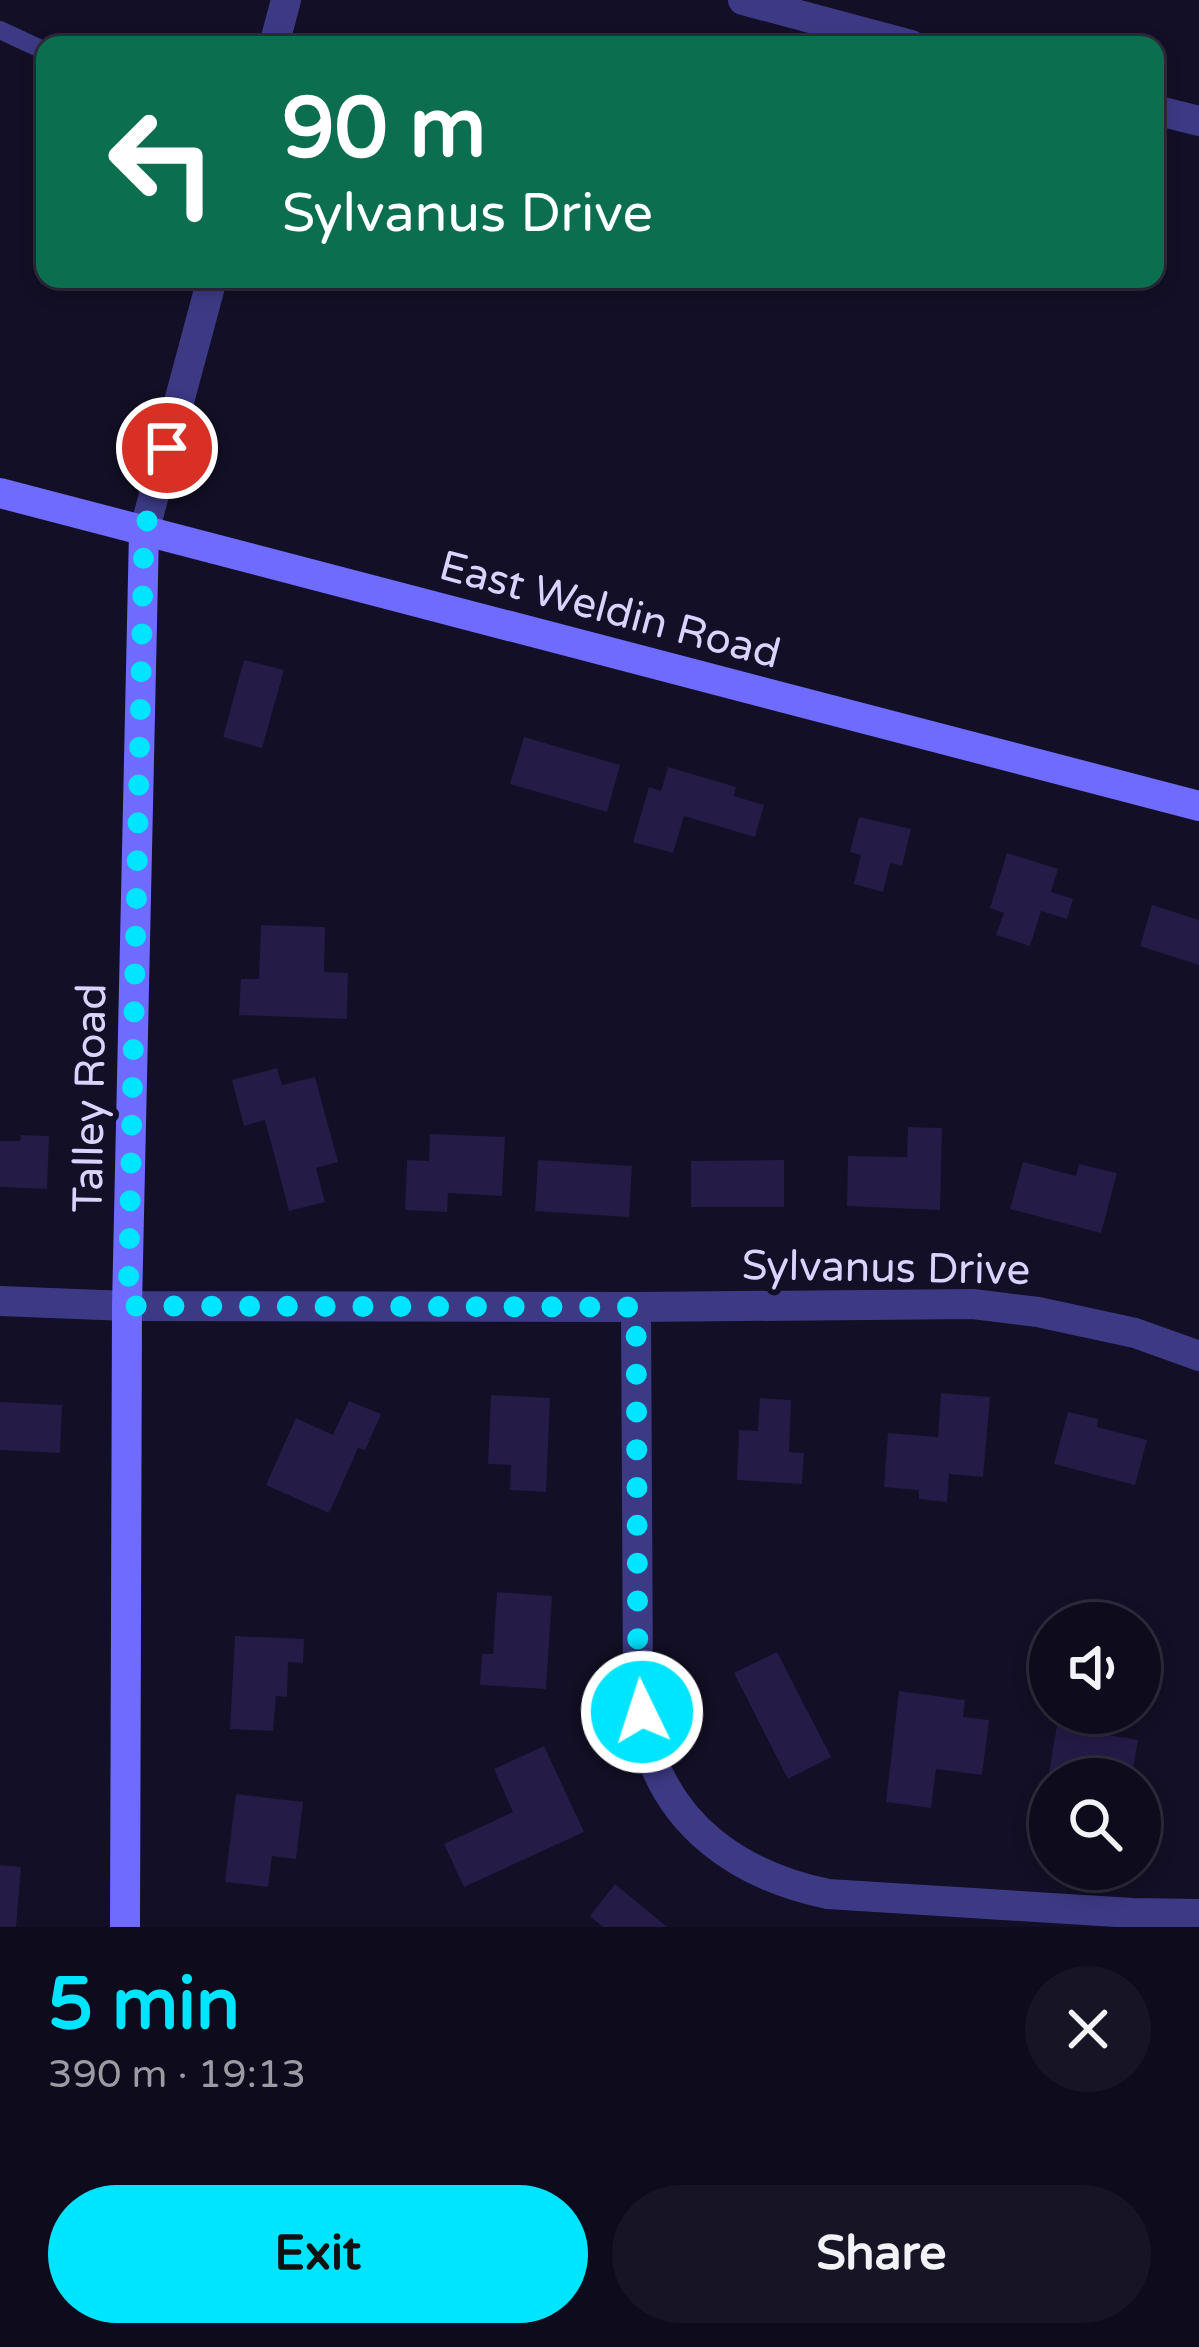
<!DOCTYPE html>
<html lang="en">
<head>
<meta charset="utf-8">
<style>
	:root { --surface:#0e0b1c; --page:#171425; --text:#f1f3f6; --muted:#9b9ba3; --line:#2e2b3b; --accent:#00e5ff }
	body { margin:0; font-family:"Varela Round",sans-serif; background:var(--page); color:var(--text); height:100vh; display:flex; flex-direction:column; font-size:45px; white-space:nowrap }
	* { box-sizing:border-box; margin:0 }
	p { font-size:39px; color:var(--muted) }
	.icon { flex:none; width:66px; height:66px; fill:none; stroke:currentColor; stroke-width:2; stroke-linecap:round; stroke-linejoin:round }
	.map { position:relative; height:1927px; overflow:hidden }
	.side { display:flex; flex-direction:column; background:var(--surface); flex:1 }
	.side>* { flex:none }
	.banner { position:absolute; left:36px; top:36px; width:1128px; height:252px; border-radius:24px; box-shadow:0 6px 18px #0003,0 0 0 3px var(--line); background:#0b6e4f; color:#fff; overflow:hidden }
	.controls { position:absolute; left:1029px; top:1602px; display:grid; gap:24px }
	.controls a { display:grid; place-items:center; width:132px; height:132px; border-radius:50%; background:var(--surface); box-shadow:0 6px 18px #0003,0 0 0 3px var(--line); font-size:60px }
	.pin { position:absolute; display:grid; place-items:center; width:102px; height:102px; color:#fff; margin:-51px; border:6px solid #fff; border-radius:50%; box-shadow:0 3px 12px #0007 }
	.me { position:absolute; width:132px; margin:-66px; rotate:356deg; stroke-linejoin:round; filter:drop-shadow(0 0 9px #0008) }
	.turn { display:flex; align-items:center; gap:42px; height:252px; padding:0 48px; font-size:54px }
	.turn .icon { width:156px; height:156px; stroke-width:2.5 }
	.turn b { display:block; font-size:84px; line-height:102px }
	.round { display:grid; place-items:center; flex:none; width:126px; height:126px; border-radius:63px; background:var(--page) }
	.summary { display:flex; align-items:center; justify-content:space-between; height:204px; padding:0 48px }
	h1 { font-size:72px; font-weight:800; line-height:90px; color:var(--accent) }
	.cta { display:flex; gap:24px; margin-top:auto; padding:24px 48px }
	.cta a { flex:1; height:138px; border-radius:72px; background:var(--accent); color:#111; font-size:48px; font-weight:800; line-height:138px; text-align:center }
	.cta a+a { background:var(--page); color:var(--text) }
	.map>svg:first-child { display:block }
</style>
</head>
<body>
<div class="map">
<svg width="1199" height="1927" viewBox="0 0 1199 1927">
	<rect width="100%" height="100%" fill="#130f26"/>
	<g fill="#241b47">
		<path d="M244 660 284 670 262 748 223 737Z"/>
		<path d="M524 737 620 765 607 812 510 784Z"/>
		<path d="M668 767 736 787 734 796 764 805 755 837 684 816 673 853 633 842 649 787 661 791Z"/>
		<path d="M859 817 911 829 902 866 890 863 883 892 854 884 861 855 850 852Z"/>
		<path d="M1007 853 1058 869 1051 892 1073 899 1067 919 1041 911 1030 946 996 935 1004 913 990 908Z"/>
		<path d="M1152 905 1199 920V965L1140 946Z"/>
		<path d="M261 925 325 927 324 972 348 973 347 1019 239 1015 241 979H259Z"/>
		<path d="M277 1068 282 1085 315 1077 338 1162 316 1168 325 1202 289 1211 265 1120 244 1126 232 1080Z"/>
		<path d="M908 1127 942 1128 940 1210 847 1206 848 1156 907 1157Z"/>
		<path d="M430 1134 505 1137 502 1196 448 1193 447 1212 405 1210 407 1160 429 1161Z"/>
		<path d="M21 1135 49 1136 47 1189 0 1187V1141H20Z"/>
		<path d="M538 1160 632 1166 629 1217 535 1211Z"/>
		<path d="M784 1160V1207H691V1161Z"/>
		<path d="M1023 1162 1076 1176 1079 1164 1117 1173 1101 1233 1010 1209Z"/>
		<path d="M941 1393 990 1397 983 1477 949 1474 947 1502 919 1499V1490L884 1487 888 1433 938 1437Z"/>
		<path d="M491 1395 550 1398 546 1492 510 1490 511 1465 488 1464Z"/>
		<path d="M760 1398 791 1400 789 1452 804 1453 802 1484 737 1480 739 1430 758 1431Z"/>
		<path d="M349 1401 381 1414 365 1450 358 1448 329 1513 266 1485 296 1418 333 1435Z"/>
		<path d="M0 1402 62 1405 60 1453 0 1450Z"/>
		<path d="M1068 1412 1098 1419 1097 1427 1147 1440 1135 1485 1054 1464Z"/>
		<path d="M497 1592 552 1596 546 1689 480 1685 482 1654H493Z"/>
		<path d="M235 1636 304 1639 303 1663 288 1662 287 1697 276 1696 273 1731 230 1729Z"/>
		<path d="M777 1652 831 1757 788 1779 734 1673Z"/>
		<path d="M899 1691 965 1700 963 1717 989 1720 982 1775 936 1769 931 1808 886 1802Z"/>
		<path d="M1059 1713 1082 1716 1079 1730 1138 1740 1131 1779H1048Z"/>
		<path d="M544 1746 584 1832 464 1887 444 1844 513 1812 494 1769Z"/>
		<path d="M236 1794 303 1802 296 1859 272 1856 268 1887 225 1882Z"/>
		<path d="M0 1865 21 1867 16 1927H0Z"/>
		<path d="M615 1884 667 1927H603L590 1916Z"/>
	</g>
	<g fill="none" stroke-linecap="round" stroke-linejoin="round">
		<path stroke="#3d3a85" stroke-width="18" d="M0 30 45 51"/>
		<g stroke="#3d3a85" stroke-width="30">
			<path d="M743 0 911 45"/>
			<path d="M274 45 286 0"/>
			<path d="M1155 110 1199 121"/>
			<path d="M144 532 212 279"/>
			<path d="M0 1301 127 1306 636 1307 973 1304 1038 1312 1135 1333 1199 1356"/>
			<path d="M636 1307 638 1688C640 1704 642 1720 645 1735 667 1826 740 1876 828 1894L1132 1913 1199 1914"/>
		</g>
		<g stroke="#6f6bff" stroke-width="30">
			<path d="M0 493 1199 806"/>
			<path d="M125 1927 127 1306 144 532"/>
		</g>
	</g>
	<g fill="none" stroke-linecap="round" stroke-linejoin="round">
		<path stroke="#00e5ff" stroke-width="21" stroke-dasharray="0 37.8" d="M167 448 144 532 128 1306 636 1307 638 1688 642 1712"/>
	</g>
	<g text-anchor="middle" dominant-baseline="central" stroke-width="12" stroke-linejoin="round" paint-order="stroke">
		<g font-size="42" fill="#d9d4ff" stroke="#130f26">
			<text transform="translate(610 610) rotate(15)">East Weldin Road</text>
			<text transform="translate(90 1098) rotate(-89)">Talley Road</text>
			<text transform="translate(886 1268) rotate(1)">Sylvanus Drive</text>
		</g>
	</g>
</svg>
<div class="controls">
<a><svg class="icon" aria-label="sound" viewBox="0 0 24 24"><path d="M4 9h4l5-4v14l-5-4H4zM17 9q2 3 0 6"/></svg></a>
<a><svg class="icon" aria-label="search" viewBox="0 0 24 24"><circle cx="10" cy="10" r="6"/><path d="M15 15l6 6"/></svg></a>
</div>
<div class="pin" style="left:167px;top:448px;background:#d93025"><svg class="icon" aria-label="arrive" viewBox="0 0 24 24"><path d="M6 21V4h12l-3 4 3 4H6"/></svg></div>
<svg class="me" style="left:642px;top:1712px" viewBox="-20 -20 40 40"><circle r="17" fill="#00e5ff" stroke="#fff" stroke-width="3"/><path d="M0-11L8 9 0 5-8 9z" fill="#fff"/></svg>
<div class="banner">
<div class="turn"><svg class="icon" aria-label="left" viewBox="0 0 24 24"><path d="M17 20v-9H6M10 6l-5 5 5 5"/></svg><div><b>90 m</b>Sylvanus Drive</div></div>
</div>
</div>
<section class="side">
<div class="summary"><div><h1>5 min</h1><p>390 m · 19:13</p></div><a class="round"><svg class="icon" aria-label="close" viewBox="0 0 24 24"><path d="M6 6l12 12M18 6L6 18"/></svg></a></div>
<div class="cta"><a>Exit</a><a>Share</a></div>
</section>
</body>
</html>
